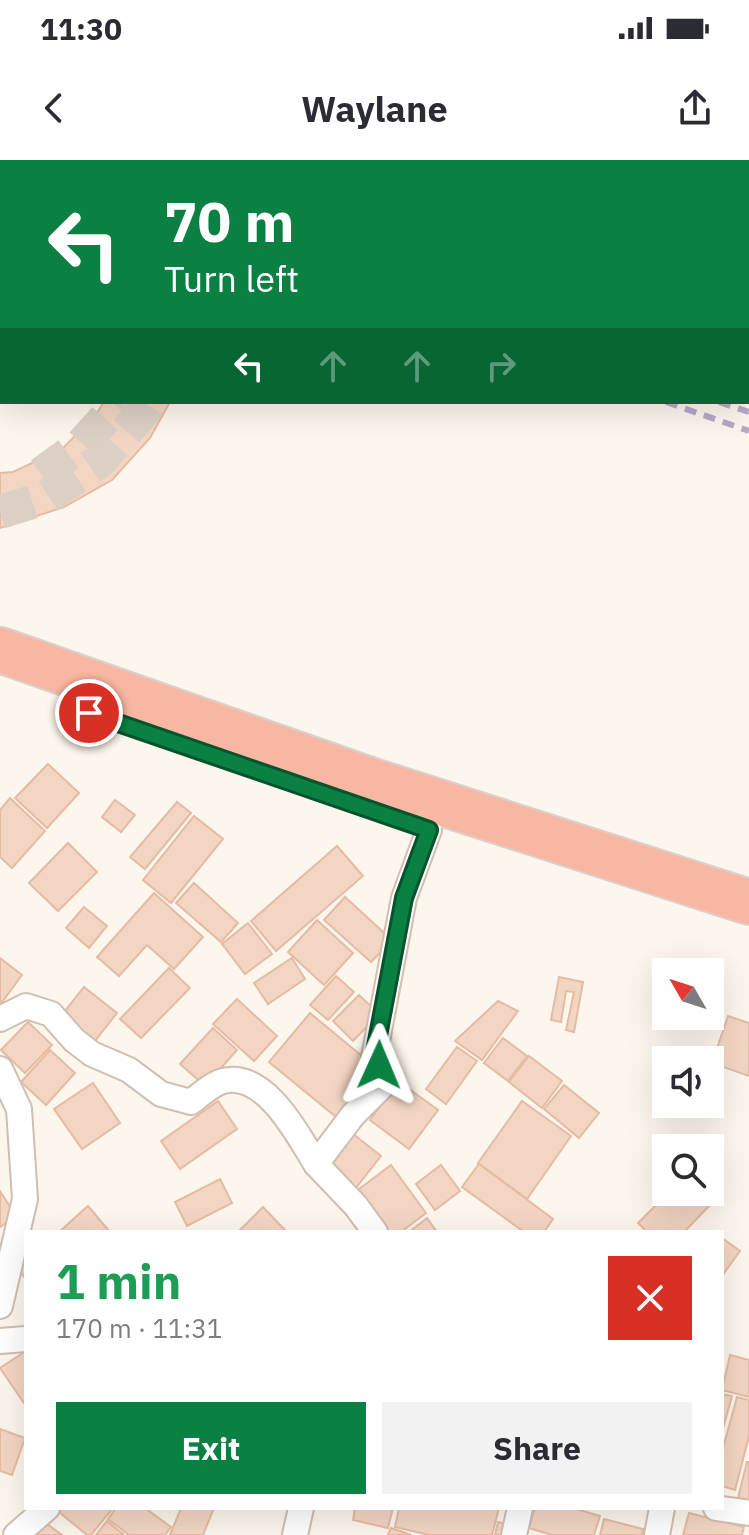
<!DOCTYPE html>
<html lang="en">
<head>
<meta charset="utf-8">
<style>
	:root { --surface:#fff; --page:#f2f2f3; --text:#2b2b33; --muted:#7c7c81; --accent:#0b8043 }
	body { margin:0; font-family:"IBM Plex Sans",sans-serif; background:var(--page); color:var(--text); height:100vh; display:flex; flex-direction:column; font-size:30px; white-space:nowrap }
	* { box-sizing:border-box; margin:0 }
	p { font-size:26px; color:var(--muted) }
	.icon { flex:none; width:44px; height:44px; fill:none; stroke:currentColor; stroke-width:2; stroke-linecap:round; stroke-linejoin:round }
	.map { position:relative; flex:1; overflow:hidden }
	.sheet { position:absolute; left:24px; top:1070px; width:700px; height:280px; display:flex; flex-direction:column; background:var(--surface); border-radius:0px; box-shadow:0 8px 32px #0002 }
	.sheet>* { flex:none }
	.guide { position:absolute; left:0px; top:0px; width:750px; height:244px; box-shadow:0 8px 32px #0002; background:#0b8043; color:#fff; overflow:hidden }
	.needle { width:52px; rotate:309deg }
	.fabs { position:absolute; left:652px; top:798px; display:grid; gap:16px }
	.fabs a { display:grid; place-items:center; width:72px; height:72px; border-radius:0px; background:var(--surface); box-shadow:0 8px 32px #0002; font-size:40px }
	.pin { position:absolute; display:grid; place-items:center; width:68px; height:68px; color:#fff; margin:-34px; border:4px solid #fff; border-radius:50%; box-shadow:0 2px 8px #0007 }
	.me { position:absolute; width:88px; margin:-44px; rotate:1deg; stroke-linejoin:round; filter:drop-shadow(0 0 6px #0008) }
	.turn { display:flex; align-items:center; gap:28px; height:168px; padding:0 32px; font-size:36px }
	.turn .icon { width:104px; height:104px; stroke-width:2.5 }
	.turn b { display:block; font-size:56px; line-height:68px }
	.lanes { display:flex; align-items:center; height:76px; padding:0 32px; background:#0003; justify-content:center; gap:40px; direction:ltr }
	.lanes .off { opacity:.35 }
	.round { display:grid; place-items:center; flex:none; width:84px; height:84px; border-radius:0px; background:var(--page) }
	.head { display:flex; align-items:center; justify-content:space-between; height:136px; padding:0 32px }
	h1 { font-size:48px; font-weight:800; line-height:60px; color:#1e9e55 }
	.button { display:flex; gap:16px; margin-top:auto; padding:16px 32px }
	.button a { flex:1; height:92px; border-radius:0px; background:var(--accent); color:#fff; font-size:32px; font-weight:800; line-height:92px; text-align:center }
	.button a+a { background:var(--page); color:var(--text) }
	.status { display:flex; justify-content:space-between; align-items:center; height:56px; padding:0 40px; background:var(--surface); direction:ltr }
	.status svg { height:22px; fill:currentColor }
	header { display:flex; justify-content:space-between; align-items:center; height:104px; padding:0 32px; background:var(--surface); font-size:36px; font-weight:800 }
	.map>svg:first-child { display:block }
</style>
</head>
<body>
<div class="status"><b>11:30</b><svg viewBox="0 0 49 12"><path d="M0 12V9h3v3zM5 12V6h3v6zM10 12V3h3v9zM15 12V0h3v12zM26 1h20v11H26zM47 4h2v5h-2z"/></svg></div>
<header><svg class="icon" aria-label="back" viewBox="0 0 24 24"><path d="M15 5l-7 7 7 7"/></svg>Waylane<svg class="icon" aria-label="share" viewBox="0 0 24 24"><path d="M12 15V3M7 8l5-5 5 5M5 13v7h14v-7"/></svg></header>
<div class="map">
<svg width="749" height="1375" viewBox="0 0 749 1375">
	<rect width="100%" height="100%" fill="#fdf6ec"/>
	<g fill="#f3d5c3" stroke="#e6bba3" stroke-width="2">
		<path d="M104 242H170L150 278 112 320 64 347 0 368V313L13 312 62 289 94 257Z"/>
		<path d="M48 604 79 633 47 668 15 638Z"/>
		<path d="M10 638 45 671 12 708 0 697V650Z"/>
		<path d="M115 640 135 655 121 672 102 657Z"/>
		<path d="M177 642 191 653 145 709 130 697Z"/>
		<path d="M194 656 223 679 171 743 143 720Z"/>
		<path d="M68 683 97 712 58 751 29 723Z"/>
		<path d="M337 686 363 716 276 791 251 761Z"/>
		<path d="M194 723 238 763 221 782 176 743Z"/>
		<path d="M154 733 203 777 174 809 147 785 119 816 97 797Z"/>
		<path d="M345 737 392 780 371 802 324 760Z"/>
		<path d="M84 747 107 766 89 788 66 768Z"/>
		<path d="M317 760 353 793 324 825 288 792Z"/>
		<path d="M248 763 272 794 245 814 222 784Z"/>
		<path d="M0 798 22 815 0 845Z"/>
		<path d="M292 798 305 819 268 844 254 823Z"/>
		<path d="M169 808 190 828 141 878 120 859Z"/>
		<path d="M336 816 354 832 328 860 310 845Z"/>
		<path d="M559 817 583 822 574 872 566 870 574 832 566 831 561 862 551 860Z"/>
		<path d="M84 827 117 853 94 882 61 856Z"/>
		<path d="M359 835 379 854 353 881 333 861Z"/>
		<path d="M237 839 277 876 254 901 213 864Z"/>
		<path d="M498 841 518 851 482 900 455 881Z"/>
		<path d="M310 853 381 912 341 961 269 902Z"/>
		<path d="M728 856 749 863V916L712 903Z"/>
		<path d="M28 862 52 885 25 913 1 890Z"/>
		<path d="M213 868 237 890 205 926 180 904Z"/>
		<path d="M503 878 527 896 508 921 484 903Z"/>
		<path d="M457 887 477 901 446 944 426 929Z"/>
		<path d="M50 890 75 913 46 945 21 922Z"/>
		<path d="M529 896 562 921 542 948 509 922Z"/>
		<path d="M398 921 438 950 409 989 370 960Z"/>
		<path d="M93 923 120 963 82 989 54 949Z"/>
		<path d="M564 925 599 953 579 978 544 949Z"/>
		<path d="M218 941 237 969 180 1009 161 981Z"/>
		<path d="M522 941 571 976 527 1039 478 1003Z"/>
		<path d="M348 970 381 996 355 1029 322 1003Z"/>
		<path d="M479 1004 553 1059 544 1072H524L462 1027Z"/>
		<path d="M391 1005 426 1053 401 1072H383L354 1033Z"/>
		<path d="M441 1005 460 1031 435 1050 416 1024Z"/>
		<path d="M220 1019 232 1043 187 1066 175 1042Z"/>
		<path d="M0 1031 16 1056 0 1067Z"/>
		<path d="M710 1031 717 1038 684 1072H647L638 1063 669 1032Z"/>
		<path d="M88 1046 110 1072H59Z"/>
		<path d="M263 1047 286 1071 238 1072Z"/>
		<path d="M427 1058 437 1072H409Z"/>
		<path d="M722 1078 740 1091 722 1116Z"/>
		<path d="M26 1101V1119L17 1109Z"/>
		<path d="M26 1191V1246L0 1208Z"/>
		<path d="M730 1195 749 1200V1237L722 1230Z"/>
		<path d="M722 1234 732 1236 722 1272Z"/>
		<path d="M737 1237 749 1240V1276L735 1330 722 1326V1292Z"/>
		<path d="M0 1269 25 1278 12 1315 0 1311Z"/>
		<path d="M747 1302H749V1341L738 1338Z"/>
		<path d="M62 1348H113L91 1375H87L59 1352Z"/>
		<path d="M116 1348H145L171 1367 165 1375H129L108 1359Z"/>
		<path d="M181 1348H214L203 1375H170Z"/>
		<path d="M355 1348H393L388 1368 353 1360Z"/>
		<path d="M399 1348H499L492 1375H429L395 1367Z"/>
		<path d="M535 1348H573L600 1356 594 1375H552L529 1368Z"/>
		<path d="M689 1353 744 1367 742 1375H683Z"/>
		<path d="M39 1358 62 1375H26Z"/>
		<path d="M604 1359 643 1369 642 1375H600Z"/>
		<path d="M107 1361 124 1375H96Z"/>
		<path d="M498 1362 516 1367 514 1375H495Z"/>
		<path d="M391 1368 411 1375H388Z"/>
	</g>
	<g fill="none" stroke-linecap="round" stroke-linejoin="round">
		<g stroke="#dcd0c4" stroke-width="34" stroke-dasharray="34 17" stroke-linecap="butt">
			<path d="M215 2 216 0"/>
			<path d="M243 2 244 0"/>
			<path d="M41 314 82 284 120 242"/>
			<path d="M0 352 45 338 100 301 144 251 149 242"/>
		</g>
		<g stroke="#d1beb0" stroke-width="28">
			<g id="street">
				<path d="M0 859 26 846 51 854 74 880 92 894 129 910 161 934 191 942C200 935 212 924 223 921 265 910 298 975 316 1004"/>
				<path d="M0 909 19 949 25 1039 0 1146"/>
				<path d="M375 1072 356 1046 316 1004 353 955 385 923V915L374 897 404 738 429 670"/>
				<path d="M0 1181 26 1179"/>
				<path d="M716 1348 749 1353"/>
				<path d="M16 1375 47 1348"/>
				<path d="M295 1375 301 1348"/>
				<path d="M514 1375 520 1348"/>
				<path d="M657 1375 662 1348"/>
			</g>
		</g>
		<g stroke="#dad1cd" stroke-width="48">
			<path id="highway" d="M0 490 367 619 749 742"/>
		</g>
		<use href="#street" stroke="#fff" stroke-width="24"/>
		<use href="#highway" stroke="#f7b7a3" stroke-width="44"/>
		<g stroke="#b9a8c9" stroke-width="6" stroke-dasharray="12 8" stroke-linecap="butt">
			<path d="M13 0 20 2"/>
			<path d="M0 11 2 12"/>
			<path d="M666 242 749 271"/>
			<path d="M719 242 749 252"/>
		</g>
	</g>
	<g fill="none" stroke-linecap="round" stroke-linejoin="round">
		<g stroke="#07532c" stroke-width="20">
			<path id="route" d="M89 553 429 670 404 738 374 897 379 905"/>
		</g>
		<use href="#route" stroke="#0b8043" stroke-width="14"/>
	</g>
</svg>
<div class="fabs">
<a><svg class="needle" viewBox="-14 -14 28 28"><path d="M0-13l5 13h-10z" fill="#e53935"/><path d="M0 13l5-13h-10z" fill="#7c7c81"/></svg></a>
<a><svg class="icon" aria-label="sound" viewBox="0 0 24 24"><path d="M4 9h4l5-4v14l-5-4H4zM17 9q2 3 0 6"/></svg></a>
<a><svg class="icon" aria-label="search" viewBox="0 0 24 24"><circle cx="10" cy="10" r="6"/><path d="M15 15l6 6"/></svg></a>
</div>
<div class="pin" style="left:89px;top:553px;background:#d93025"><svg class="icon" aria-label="arrive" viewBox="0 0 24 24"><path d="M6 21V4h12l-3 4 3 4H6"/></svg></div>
<svg class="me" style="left:379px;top:905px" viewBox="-20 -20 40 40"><path d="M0-17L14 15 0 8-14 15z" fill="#0b8043" stroke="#fff" stroke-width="4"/></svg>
<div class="guide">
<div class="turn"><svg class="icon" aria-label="left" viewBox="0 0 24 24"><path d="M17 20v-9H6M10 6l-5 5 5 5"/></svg><div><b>70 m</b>Turn left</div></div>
<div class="lanes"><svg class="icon" aria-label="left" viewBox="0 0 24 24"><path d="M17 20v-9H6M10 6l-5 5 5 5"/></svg><svg class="icon off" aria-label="ahead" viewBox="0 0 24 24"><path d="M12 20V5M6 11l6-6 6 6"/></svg><svg class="icon off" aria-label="ahead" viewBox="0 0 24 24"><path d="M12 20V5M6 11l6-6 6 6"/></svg><svg class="icon off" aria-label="right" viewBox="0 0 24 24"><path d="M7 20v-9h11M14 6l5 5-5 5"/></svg></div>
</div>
<section class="sheet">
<div class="head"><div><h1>1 min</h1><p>170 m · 11:31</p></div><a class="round" style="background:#d93025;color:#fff"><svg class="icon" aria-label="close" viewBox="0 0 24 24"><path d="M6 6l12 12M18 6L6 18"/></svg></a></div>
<div class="button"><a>Exit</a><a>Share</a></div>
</section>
</div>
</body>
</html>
